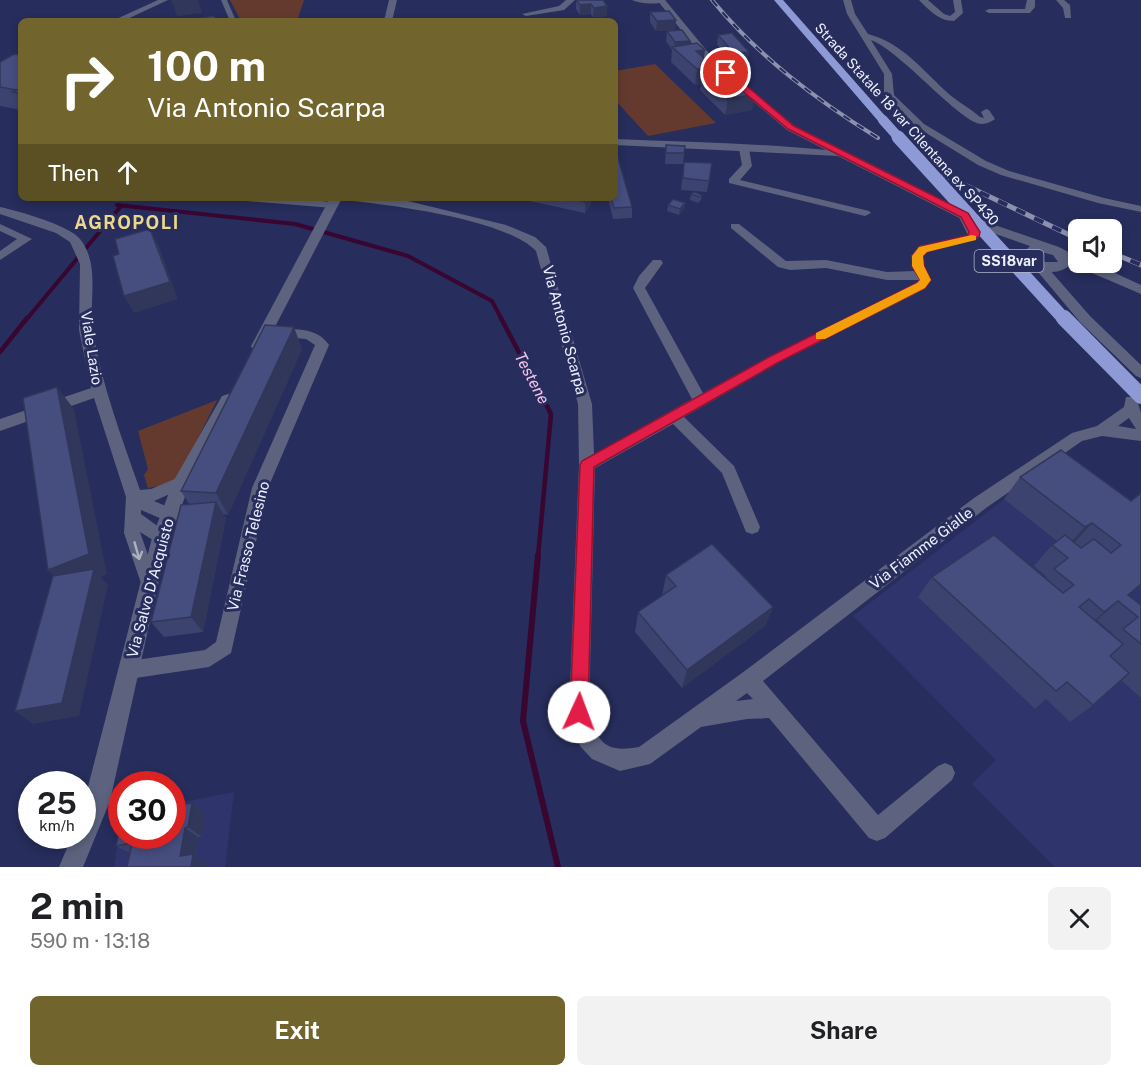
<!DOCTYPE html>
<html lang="en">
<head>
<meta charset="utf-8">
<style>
	:root { --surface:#fff; --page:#f2f2f2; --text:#202124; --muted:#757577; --accent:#71642c }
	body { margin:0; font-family:"Public Sans",sans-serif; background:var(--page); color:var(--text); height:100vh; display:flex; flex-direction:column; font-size:22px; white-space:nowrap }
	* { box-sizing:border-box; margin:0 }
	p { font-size:20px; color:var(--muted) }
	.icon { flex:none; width:33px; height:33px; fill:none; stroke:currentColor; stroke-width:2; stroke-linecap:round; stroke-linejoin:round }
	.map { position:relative; height:867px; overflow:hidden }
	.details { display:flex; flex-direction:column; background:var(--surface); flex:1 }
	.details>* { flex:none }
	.banner { position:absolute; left:18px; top:18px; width:600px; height:183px; border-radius:9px; box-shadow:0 3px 9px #0003; background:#71642c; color:#fff; overflow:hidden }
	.tools { position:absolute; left:1068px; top:219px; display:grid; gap:12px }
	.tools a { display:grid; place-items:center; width:54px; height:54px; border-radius:9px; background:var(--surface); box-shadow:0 3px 9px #0003; font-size:30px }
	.speed { position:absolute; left:18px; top:771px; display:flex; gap:12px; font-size:30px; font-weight:700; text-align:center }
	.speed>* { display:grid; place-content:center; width:78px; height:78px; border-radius:50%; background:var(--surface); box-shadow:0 3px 9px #0003; line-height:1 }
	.speed small { font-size:15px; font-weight:400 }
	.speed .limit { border:9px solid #d22; background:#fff; color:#111 }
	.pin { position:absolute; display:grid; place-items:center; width:51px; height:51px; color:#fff; margin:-26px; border:3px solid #fff; border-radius:50%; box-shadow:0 2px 6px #0007 }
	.me { position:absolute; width:66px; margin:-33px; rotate:2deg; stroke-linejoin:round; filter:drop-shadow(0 0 4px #0008) }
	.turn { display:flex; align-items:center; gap:21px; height:126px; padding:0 30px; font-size:27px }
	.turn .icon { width:78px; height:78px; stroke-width:2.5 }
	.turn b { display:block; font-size:42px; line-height:51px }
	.then { display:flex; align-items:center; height:57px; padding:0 30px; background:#0003; gap:12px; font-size:22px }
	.round { display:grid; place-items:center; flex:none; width:63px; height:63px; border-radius:9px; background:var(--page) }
	.overview { display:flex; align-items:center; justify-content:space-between; height:102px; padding:0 30px }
	h1 { font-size:36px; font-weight:700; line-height:45px }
	.action { display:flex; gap:12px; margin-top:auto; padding:12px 30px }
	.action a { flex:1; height:69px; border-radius:9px; background:var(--accent); color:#fff; font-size:24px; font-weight:700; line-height:69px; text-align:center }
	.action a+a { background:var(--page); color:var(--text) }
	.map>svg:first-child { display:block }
</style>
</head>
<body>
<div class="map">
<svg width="1141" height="867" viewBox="0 0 1141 867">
	<rect width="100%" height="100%" fill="#272d5c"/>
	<g fill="#2f356c">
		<path d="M1069 455 1141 507V867H1055L972 784 996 760 853 616 1004 499Z"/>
		<path d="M234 792 225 867H114L121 824 122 836H172L173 804Z"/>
	</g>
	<g fill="#643a2f">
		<path d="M230 0H304L297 21H241Z"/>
		<path d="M655 64 716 123 648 136 615 100V71Z"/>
		<path d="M217 400 178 478 165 485 148 488 144 475 148 469 138 431Z"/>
	</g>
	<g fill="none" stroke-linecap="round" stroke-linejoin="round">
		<g stroke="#390531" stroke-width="4">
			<path d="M117 205 295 224 408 256 492 301 502 320"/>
			<path d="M26 320 121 206"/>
		</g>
		<g stroke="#390531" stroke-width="4.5">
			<path d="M501 318 551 414 538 557"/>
			<path d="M0 352 27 318"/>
		</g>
		<path stroke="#390531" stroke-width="6" d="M538 555 523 721 558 867"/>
		<path fill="#5d637e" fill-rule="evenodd" d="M221 0H227L236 21H230Z"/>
		<g fill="#5d637e" fill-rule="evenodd">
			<path d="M158 0H168L123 21H112Z"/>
			<path d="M389 0H397L392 21H384Z"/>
			<path d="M566 0H575L564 10 526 16 522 14 559 6Z"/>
			<path d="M632 0H665L666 1C658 5 640 4 632 0Z"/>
			<path d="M843 0H851L855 14 868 34C903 43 924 72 950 95 960 103 971 109 980 117L984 118 981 112 986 109 989 110 995 119C992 121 987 124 982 124 961 124 902 52 871 40L892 74 894 95 924 124 986 161 1009 171 1104 198 1141 206V212L1098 203 1001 175 978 165 918 128 890 103 884 95V74L847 14Z"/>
			<path d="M919 0H928L944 14 950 16 955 12 953 0H961L963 13 954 21C939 21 929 10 919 0Z"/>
			<path d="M1027 0H1035V7L1030 13H989L985 11 989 9H1025Z"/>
			<path d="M1056 0H1064L1070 5 1071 18H1065L1063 8Z"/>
			<path d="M744 146 749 149 752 166 740 180 869 211 871 213 865 216 729 183V179L742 165 739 149Z"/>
			<path d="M242 198H288L333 202 339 205 333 208 247 201Z"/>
			<path d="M349 198 408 201 506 225 535 237 546 247 592 404 594 454 692 399 633 288 639 276 653 260H661L663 263 645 288 703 393 770 356 917 283 919 280H887L826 268 790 270 778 267 731 228V224H739L786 261 826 260 887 272 915 271 911 256 919 246 968 235 958 215 964 212 968 213 980 232 977 239 927 252 923 256 924 266 931 280 925 289 780 362 684 417 734 466 760 527 758 532 752 534 746 532 722 473 673 424 595 468 589 712C598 743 605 753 639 747L742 673 974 498 1072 433 1097 426 1124 407 1126 397H1136L1141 413V441L1102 436 1082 441 986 508 763 681 878 815 938 766 945 763 952 766 955 773 952 780 885 838 877 841 869 838 769 718 747 719 701 727 650 764 620 771 592 759 580 746 569 712 579 465 578 404 536 251C506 220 398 206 354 201ZM1129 418 1136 429 1118 426ZM747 693 753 699 736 701Z"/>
			<path d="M0 207C18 211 69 225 80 239 101 265 88 302 93 332 102 386 122 438 140 490L151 489 182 476 188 478 190 482 188 486 154 501 175 510 177 515 175 520 169 522 141 510V514L167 533 169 538 167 543 161 545 140 532 158 584 155 589 149 592 143 589 124 533 126 497 94 398 0 431V419L91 388 79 330 80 264 70 242 56 233 0 214Z"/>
			<path d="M0 224 32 239 0 260V251L17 239 0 231Z"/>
			<path d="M1037 259 1041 260 1090 316 1141 365V378L1136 376 1080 322 1033 266 1031 263Z"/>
			<path d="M276 329C295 329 317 327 329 345L268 488 231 653 209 667 129 679 122 676 119 670 122 664 129 661 205 650 216 642 252 488 315 345 306 339 271 336 269 333 271 330Z"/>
		</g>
		<g fill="#5d637e" fill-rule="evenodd">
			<path d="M657 0H665L712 57 795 126 989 223 1059 247 1078 257V262H1091L1141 285V294L1071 264C1056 279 1033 271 1022 254L1030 246 981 229 838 156 615 145V139C685 142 756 143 826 150L787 130 706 61ZM1041 252 1053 255 1058 262H1045L1036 255Z"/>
			<path d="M330 198H342L265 346 258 351 253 350 251 346Z"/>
			<path d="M228 394 234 396 236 400 190 483 170 538 160 576 110 801 83 867H59L72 836H82V810L152 538 173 482 222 396Z"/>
		</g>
		<path fill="#8e9ad6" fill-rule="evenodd" d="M774 0H783L887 118V122H879Z"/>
		<g stroke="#8d91ae" stroke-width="4">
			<path id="rail-far1" d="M712 0C759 57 815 99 878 138"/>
		</g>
		<g stroke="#8d91ae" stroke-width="5">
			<g id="rail">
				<path d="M944 175 1078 239"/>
				<path d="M1112 253 1141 265"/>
			</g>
		</g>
		<use href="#rail-far1" stroke="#272d5c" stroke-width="2" stroke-dasharray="8" stroke-linecap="butt"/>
		<use href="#rail" stroke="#272d5c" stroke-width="4" stroke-dasharray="10" stroke-linecap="butt"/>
		<path stroke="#8e9ad6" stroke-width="10" d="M883 120 900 139"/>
		<path stroke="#8e9ad6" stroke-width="13" d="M898 137 1065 320"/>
		<path stroke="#8e9ad6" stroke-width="16" d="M1064 318 1141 396"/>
	</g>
	<g fill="#3c436e" fill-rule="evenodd">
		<path d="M576 0 607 6V16L593 17 591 14 580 15 576 9Z"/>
		<path d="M650 12 676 20 675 30 656 31 650 22Z"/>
		<path d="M667 31 690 44 704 58 721 72 737 88 755 94 752 110 725 115 700 90 701 84 695 85 671 62 672 50 666 41Z"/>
		<path d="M718 35 749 52 747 62 733 63 717 45Z"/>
		<path d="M21 55V110L0 106V62Z"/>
		<path d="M666 145 685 146 683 164H665Z"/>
		<path d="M684 162 712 163 707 192 681 190Z"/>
		<path d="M691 194 702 195 701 200 698 203 690 200Z"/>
		<path d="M516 198H591V204L585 213Z"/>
		<path d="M608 198H615L632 207V218L613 219Z"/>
		<path d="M685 203V208L679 215 667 211 668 205Z"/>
		<path d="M302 349 228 515 223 514 226 518 203 632 164 637 151 622 189 504 181 491Z"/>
		<path d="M1020 477 1131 501 1141 493V586L1129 596 1141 605V698L1121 680 1093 705 1070 722 1046 699 1035 709 918 597 932 577 1045 578 1047 577 1034 566 1052 545 1057 541 1004 499ZM1097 620 1115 636 1114 637 1096 621Z"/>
		<path d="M666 575 773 607 765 626 682 688 635 632 638 612 662 596Z"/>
		<path d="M192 803 205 814 202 837H198L196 856 207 863 206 867H127L130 853 116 846 172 836Z"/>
	</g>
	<g fill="#31375a">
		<path d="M186 0H198L202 13 177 16 172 2Z"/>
		<path d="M591 4V14L580 15V5Z"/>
		<path d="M607 6V16L593 17 594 8Z"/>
		<path d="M676 20 675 30 656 31 657 21Z"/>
		<path d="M690 41 689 51 674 48 675 42Z"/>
		<path d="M705 50 703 65 696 51Z"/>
		<path d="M749 52 747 62 733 63 734 53Z"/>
		<path d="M722 65 720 80 702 75 701 84 695 85 697 69Z"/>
		<path d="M737 78 734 94 727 80Z"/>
		<path d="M755 94 752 110 725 115 728 99Z"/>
		<path d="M588 198H591V204L585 213V202Z"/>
		<path d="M685 203V208L679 215 680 209Z"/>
		<path d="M150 229 159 246 178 299 134 313 124 296Z"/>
		<path d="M294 327 302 349 228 515 216 493Z"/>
		<path d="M57 387 74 409 107 574 101 577 108 585 79 716 33 724 15 711 68 590 48 570Z"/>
		<path d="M216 502 226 518 203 632 191 617Z"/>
		<path d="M1092 523 1073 544 1066 548 1085 527Z"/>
		<path d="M1141 584V586L1121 603 1120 602Z"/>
		<path d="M1118 601 1097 620 1083 631 1104 612Z"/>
		<path d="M773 607 765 626 682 688 687 670Z"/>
		<path d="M192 803 205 814 202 837 188 827Z"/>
		<path d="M185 828 198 837 196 856 207 863 206 867H191L180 856Z"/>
	</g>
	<g fill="#464e80" stroke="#31375a" stroke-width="1.5">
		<path d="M172 0H186L172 2Z"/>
		<path d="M576 0H603L607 6 594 8 591 4 580 5Z"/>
		<path d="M669 11 676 20 657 21 650 12Z"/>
		<path d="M214 16 216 21H183Z"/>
		<path d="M682 30 690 41 675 42 667 31Z"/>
		<path d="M732 33 749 52 734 53 718 35Z"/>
		<path d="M697 43 705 50 696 51 705 59 714 58 722 65 697 69 672 47Z"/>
		<path d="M14 54 21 55V93L13 92 17 90 0 87V62Z"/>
		<path d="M728 70 737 78 727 80 737 88 746 86 755 94 728 99 702 75Z"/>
		<path d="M666 145 685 146 684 153H666Z"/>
		<path d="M615 158H618L632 207 614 208 611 198H615Z"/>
		<path d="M684 162 712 163 709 181 683 178Z"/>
		<path d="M694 192 702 195 699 197 691 194Z"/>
		<path d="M567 198H588L585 202Z"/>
		<path d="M673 199 685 203 680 209 668 205Z"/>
		<path d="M150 229 170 282 124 296 113 256 119 254 115 239Z"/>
		<path d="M265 325 294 327 216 493 181 491Z"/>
		<path d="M57 387 89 554 48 570 23 398Z"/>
		<path d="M1061 450 1131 501 1141 493V584L1128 595 1141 605V644L1123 629 1138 617 1118 601 1104 612 1089 599 1079 607 1123 644 1110 656 1129 673 1093 705 1067 682 1056 691 932 577 994 535 1063 593 1074 585 1054 569 1068 558 1052 545 1065 535 1081 548 1094 539 1111 553 1121 545 1092 523 1085 527 1020 477Z"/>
		<path d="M216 502 191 617 151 622 181 505Z"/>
		<path d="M712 544 773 607 687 670 638 612 676 586 666 575Z"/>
		<path d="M94 569 62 703 15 711 53 576Z"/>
		<path d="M192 803 188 827 185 828 180 856 193 854 191 867H127L132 843 116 846 122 819V836H172V806Z"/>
	</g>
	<defs><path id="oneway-shaft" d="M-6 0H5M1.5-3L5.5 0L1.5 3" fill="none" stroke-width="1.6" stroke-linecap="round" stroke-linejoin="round" transform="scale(1.5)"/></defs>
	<use stroke="#acb1c3" href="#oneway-shaft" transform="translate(137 551) rotate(74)"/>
	<path fill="#e11d48" stroke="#92132f" stroke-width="1.5" d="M723 71H729L794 126 968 213 980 232 979 237 927 252 923 256 924 266 931 280 925 288 779 362 594 467 588 712 585 718 579 721 572 718 570 712 580 465 582 461 771 356 917 283 920 280 912 266V256L919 247 968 235 969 232 961 217 788 129 723 75Z"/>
	<path fill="#f59e0b" d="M972 235 976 236V240L927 252 923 256 924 266 931 280 925 288 825 339H816V333L917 283 920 280 912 266V256L919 247Z"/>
	<g text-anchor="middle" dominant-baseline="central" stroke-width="6" stroke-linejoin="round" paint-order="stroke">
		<g font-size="14" fill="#edf0fc" stroke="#272d5c">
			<text transform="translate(907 124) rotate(48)">Strada Statale 18 var Cilentana ex SP430</text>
		</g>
		<rect fill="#272d5c" stroke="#b2b6cc" stroke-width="1.5" x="974.5" y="250" width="69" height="22" rx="4.5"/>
		<g font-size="14" font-weight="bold" fill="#edf0fc">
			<text x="1009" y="261">SS18var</text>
		</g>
		<g font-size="15" fill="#edf0fc" stroke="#272d5c">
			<text transform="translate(565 330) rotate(75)">Via Antonio Scarpa</text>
			<text transform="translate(92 348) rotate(81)">Viale Lazio</text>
			<text transform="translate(248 546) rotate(-76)">Via Frasso Telesino</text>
			<text transform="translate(921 548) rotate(-37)">Via Fiamme Gialle</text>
			<text transform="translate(150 588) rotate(-75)">Via Salvo D'Acquisto</text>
		</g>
		<g font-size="16" font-style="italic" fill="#f8c4eb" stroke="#272d5c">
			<text transform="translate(532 378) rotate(62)">Testene</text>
		</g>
		<g font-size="18" font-weight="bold" letter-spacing="1.5" fill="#ecd88a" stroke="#272d5c">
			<text x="127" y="222">AGROPOLI</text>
		</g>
	</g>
</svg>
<div class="tools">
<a><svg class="icon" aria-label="sound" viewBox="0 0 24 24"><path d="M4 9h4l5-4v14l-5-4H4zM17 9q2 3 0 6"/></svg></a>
</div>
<div class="speed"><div>25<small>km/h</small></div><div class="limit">30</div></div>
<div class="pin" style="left:726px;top:73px;background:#d93025"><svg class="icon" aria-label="arrive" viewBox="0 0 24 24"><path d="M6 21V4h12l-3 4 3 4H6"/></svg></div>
<svg class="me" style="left:579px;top:712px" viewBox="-20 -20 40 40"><circle r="19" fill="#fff"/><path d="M0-13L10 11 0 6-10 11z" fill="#e11d48"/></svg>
<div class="banner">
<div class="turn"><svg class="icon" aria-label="right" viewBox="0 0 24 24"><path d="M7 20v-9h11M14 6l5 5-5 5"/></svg><div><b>100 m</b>Via Antonio Scarpa</div></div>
<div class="then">Then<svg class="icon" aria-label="ahead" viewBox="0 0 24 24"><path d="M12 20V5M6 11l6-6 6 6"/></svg></div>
</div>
</div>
<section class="details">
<div class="overview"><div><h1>2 min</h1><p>590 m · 13:18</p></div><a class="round"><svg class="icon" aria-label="close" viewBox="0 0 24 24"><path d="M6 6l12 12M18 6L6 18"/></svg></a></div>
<div class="action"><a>Exit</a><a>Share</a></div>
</section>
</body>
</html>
